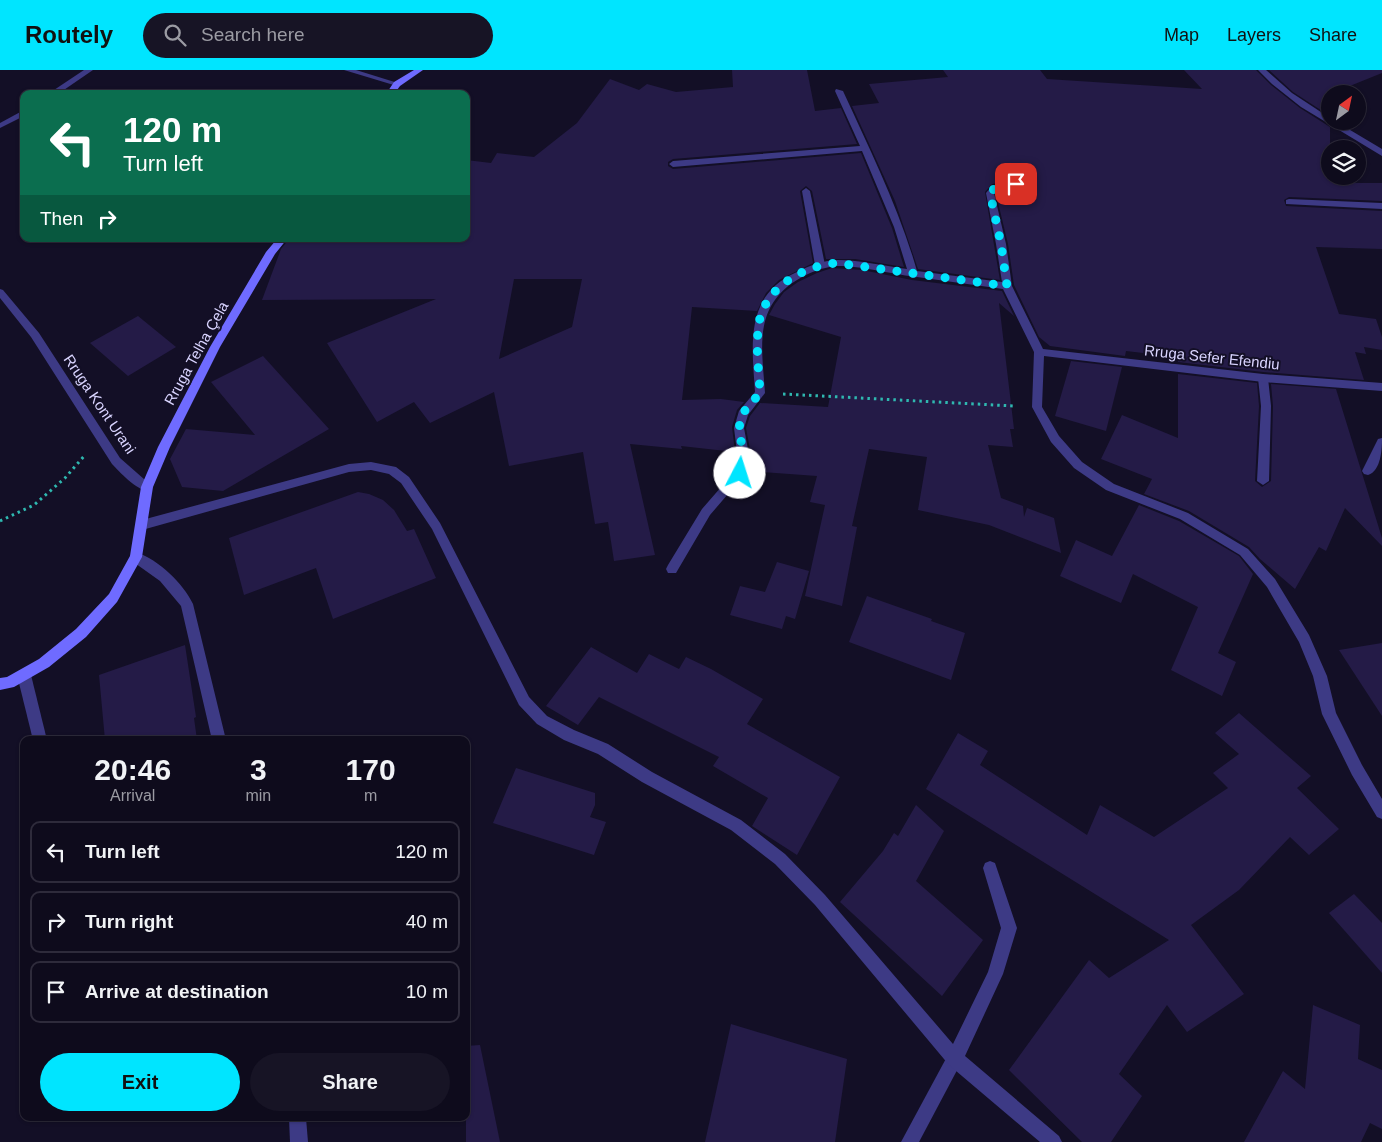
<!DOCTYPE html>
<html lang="en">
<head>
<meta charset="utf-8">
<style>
	:root { --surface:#0e0b1c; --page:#171425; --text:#f1f3f6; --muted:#9b9ba3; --line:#2e2b3b; --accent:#00e5ff }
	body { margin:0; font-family:Helvetica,sans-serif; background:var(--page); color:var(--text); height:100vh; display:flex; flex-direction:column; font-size:19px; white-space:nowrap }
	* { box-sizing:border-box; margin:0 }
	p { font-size:16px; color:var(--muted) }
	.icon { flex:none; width:28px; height:28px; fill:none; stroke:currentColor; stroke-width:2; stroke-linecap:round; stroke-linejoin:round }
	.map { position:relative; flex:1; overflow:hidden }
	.side { position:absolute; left:20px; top:666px; width:450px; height:385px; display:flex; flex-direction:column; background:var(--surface); border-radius:10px; box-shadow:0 1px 4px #0004,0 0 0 1px var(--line) }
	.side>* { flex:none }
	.hud { position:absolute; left:20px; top:20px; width:450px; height:152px; border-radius:10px; box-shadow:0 1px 4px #0004,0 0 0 1px var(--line); background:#0b6e4f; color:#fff; overflow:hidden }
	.needle { width:32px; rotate:33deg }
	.fabs { position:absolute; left:1321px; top:15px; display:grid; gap:10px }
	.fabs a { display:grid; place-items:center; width:45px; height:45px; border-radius:50%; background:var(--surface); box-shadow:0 1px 4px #0004,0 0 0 1px var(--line); font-size:25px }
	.pin { position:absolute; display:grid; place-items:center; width:42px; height:42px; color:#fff; margin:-21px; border-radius:10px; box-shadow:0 2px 8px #0006 }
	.me { position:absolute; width:55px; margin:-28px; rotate:5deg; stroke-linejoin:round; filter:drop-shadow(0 0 4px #0008) }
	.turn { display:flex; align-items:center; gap:18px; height:105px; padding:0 20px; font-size:22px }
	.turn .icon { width:65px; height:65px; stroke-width:2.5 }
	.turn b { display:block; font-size:35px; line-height:42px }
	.then { display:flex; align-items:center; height:48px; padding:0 20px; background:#0003; gap:10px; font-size:19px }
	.eta { display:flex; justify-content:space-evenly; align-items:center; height:85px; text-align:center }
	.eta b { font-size:30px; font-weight:700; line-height:35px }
	.button { display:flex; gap:10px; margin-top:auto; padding:10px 20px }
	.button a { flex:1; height:58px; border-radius:30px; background:var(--accent); color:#111; font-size:20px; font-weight:700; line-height:58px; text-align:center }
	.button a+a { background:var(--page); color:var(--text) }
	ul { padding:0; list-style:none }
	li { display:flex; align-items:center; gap:15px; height:62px; margin:0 10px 8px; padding:0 10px; border:2px solid var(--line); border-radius:10px }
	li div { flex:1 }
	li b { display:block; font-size:19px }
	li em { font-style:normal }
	header { display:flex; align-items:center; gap:30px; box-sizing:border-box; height:70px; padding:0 25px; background:var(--accent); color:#111 }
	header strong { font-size:24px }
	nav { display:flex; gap:28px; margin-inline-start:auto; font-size:18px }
	.search { width:350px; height:45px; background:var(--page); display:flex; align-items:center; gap:12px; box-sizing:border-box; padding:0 18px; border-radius:28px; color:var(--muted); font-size:19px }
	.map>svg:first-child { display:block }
</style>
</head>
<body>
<header>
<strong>Routely</strong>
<div class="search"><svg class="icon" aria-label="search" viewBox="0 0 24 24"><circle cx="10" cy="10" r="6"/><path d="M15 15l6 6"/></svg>Search here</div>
<nav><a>Map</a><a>Layers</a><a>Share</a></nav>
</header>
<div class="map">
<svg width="1382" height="1072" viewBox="0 0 1382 1072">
	<rect width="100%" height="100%" fill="#130f26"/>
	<g fill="#241b47" fill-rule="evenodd">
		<path d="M732 0H807L815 41 841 38 857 74 673 89 668 92V96L673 99 861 83 892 158 904 197 855 189H826L812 121 806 116 800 121 813 193 779 210 766 223 757 241 692 237 682 330 721 329 744 332 737 340 732 357 735 382 681 376 682 379 630 374 655 485 614 491 608 452 595 454 583 382 509 396 494 322 430 353 414 332 377 352 327 273 436 229 262 230 281 179 289 169H466V90L491 93 497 83 534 87 577 53 610 9 639 20 647 14 676 22 733 17ZM514 209H582L572 257 499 289Z"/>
		<path d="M943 0H1040L1047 9 1202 19 1184 0H1256L1271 15 1300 38 1330 57V106H1349L1354 113H1382V131L1289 127 1284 130 1286 136 1382 141V179L1316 177 1339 244 1376 249 1382 267V280L1364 277 1366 284 1355 282 1364 310 1263 302 1178 292V287L1126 281 1125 286 1050 276 1039 267 1014 215 1008 174 996 124 1033 116 1035 110 1033 108 992 114 985 122 1000 210 918 199 895 131 852 36 879 33 869 14 948 7Z"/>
		<path d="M1269 0H1382V3L1330 24V46L1293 22Z"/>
		<path d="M832 198 862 200 912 210 1002 221 1014 246 999 233 1014 359H1010L1013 377 988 375 1001 428 1023 436 1024 447 1027 438 1054 448 1061 483 989 455 918 440 927 387 869 379 852 456 857 457 842 536 805 526 825 435 810 432 817 406 749 401 752 390 746 358 750 346 760 333 828 337 841 267 769 245 775 234 784 222 798 212 817 203Z"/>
		<path d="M138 246 176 277 128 306 90 273Z"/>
		<path d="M263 286 329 359 223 421 182 417 170 389 186 359 255 365 211 312Z"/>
		<path d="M1071 291 1122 297 1106 361 1055 346Z"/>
		<path d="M1178 304 1257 313 1259 336 1255 411 1262 417 1271 411 1273 336 1271 314 1336 319 1382 468V476L1345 438 1326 481 1319 477 1295 519 1260 489 1249 477 1189 441 1144 424 1152 409 1101 389 1122 345 1178 368Z"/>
		<path d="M358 422 369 424 383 430 394 440 407 461 414 459 436 508 333 549 316 498 244 525 229 468Z"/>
		<path d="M1139 435 1179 451 1239 486 1253 504 1218 583 1236 592 1222 626 1171 600 1198 537 1133 504 1121 533 1060 506 1076 470 1112 486Z"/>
		<path d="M777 492 809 501 795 549 786 546 782 559 730 545 740 516 765 522Z"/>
		<path d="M867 526 932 549 931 551 965 563 951 610 849 572Z"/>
		<path d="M1382 573V646L1339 580Z"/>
		<path d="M185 575 196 647 194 648 197 670H105L99 605Z"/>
		<path d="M591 577 637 603 649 584 679 599 686 587 711 599 763 629 747 654 840 707 797 785 752 756 768 728 713 696 719 687 599 627 578 655 546 636Z"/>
		<path d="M1239 643 1311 706 1297 718 1339 759 1309 785 1290 767 1239 820 1191 855 1244 924 1187 962 1167 935 1119 1004 1142 1026 1111 1072H1082L1009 1000 1089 890 1109 908 1169 870 926 719 958 663 988 681 980 695 1087 765 1100 735 1154 767 1228 718 1213 703 1239 684 1215 663Z"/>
		<path d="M516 698 595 723V735L590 747 606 752 594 785 493 753Z"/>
		<path d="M916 735 944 761 916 811 983 870 942 926 840 832 883 781 894 763 898 766Z"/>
		<path d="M1354 824 1382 853V903L1329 843Z"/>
		<path d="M1313 935 1360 955 1358 989 1382 1000V1059L1370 1053 1361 1072H1244L1283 1001 1305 1019Z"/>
		<path d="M731 954 847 989 835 1072H705Z"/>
		<path d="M480 975 500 1072H466V976Z"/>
	</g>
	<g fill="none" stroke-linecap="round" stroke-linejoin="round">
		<g stroke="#2fb8b0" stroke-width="3" stroke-dasharray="2.5 4" stroke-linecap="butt">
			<path d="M783 324 1014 336"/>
			<path d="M0 451 34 435 65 408 85 385"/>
		</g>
		<g fill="#3d3a85" fill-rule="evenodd">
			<path d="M84 0H93L58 24H48Z"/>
			<path d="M24 40V46L0 58V53Z"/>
			<path d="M806 118 810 121 825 195 820 198 815 195 802 121Z"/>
			<path d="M1263 304 1268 308 1271 336 1269 411 1263 415 1257 411 1261 336 1258 308Z"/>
			<path d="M1382 368C1382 379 1381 401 1368 405L1364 404 1362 401 1378 369Z"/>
			<path d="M24 599 29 601 31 605 47 670H33L17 605 19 601Z"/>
			<path d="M955 981 961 983 963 989 919 1072H901L949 983Z"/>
		</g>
		<g fill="#3d3a85" fill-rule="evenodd">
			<path d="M344 0H356L401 14 397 16Z"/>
			<path d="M1258 0H1266L1292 23 1330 48V51H1335L1382 79V86L1301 37 1272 14Z"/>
			<path d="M836 19 843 21C870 80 899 138 917 201L1002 212 996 174 986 123 992 116 1033 110V114L998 120 994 123 1006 174 1012 216 1043 279 1263 304 1382 313V321L1263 312 1044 286 1042 337 1059 366 1082 392 1114 414 1188 443 1248 479 1275 509 1309 565 1327 606 1336 643 1362 695 1382 729V749L1377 747 1352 705 1322 644 1313 606 1299 572 1267 517 1240 485 1180 449 1106 420 1074 398 1051 372 1032 337 1034 282 1003 219 917 207 913 208 909 206C889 203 855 195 837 196 823 197 808 203 797 210 753 237 762 278 765 323L748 345 744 358 750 390 746 403 710 445 676 503H668L666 499 668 495 702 439 735 401 738 390 734 358 739 341 755 322C752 275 744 225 797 202 809 196 824 190 838 190 860 190 884 196 907 199L894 157 862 81 673 97 669 94 673 91 860 76 835 21Z"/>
			<path d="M1289 129 1382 133V139L1286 134V130Z"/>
			<path d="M0 219 3 220 39 263 120 388 153 417 151 420C139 424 120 402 112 394L31 267 0 228Z"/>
			<path d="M371 392 396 397 409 407 440 453 529 627 547 646 574 660 608 674 652 702 741 750 785 784 825 825 953 974 988 902 1001 858 983 798 985 793 990 791 995 793 1017 858 1003 904 965 986 1059 1066 1062 1072H1040L949 995 815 835 775 794 731 760 642 712 598 684 564 670 537 654 519 635 432 459 401 413 389 404 371 400 349 402 142 460 138 458 136 455 138 452 142 450 349 394Z"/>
			<path d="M136 482C159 490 183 513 193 534L226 670H212L181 536 160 511 132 491 130 487 132 483Z"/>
			<path d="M289 1048H306L308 1072H290Z"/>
		</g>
		<g fill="#6f6bff" fill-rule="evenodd">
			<path d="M414 0H423L400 16 394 24H386L394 12Z"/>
			<path d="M277 169H287L275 184 220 277 170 377 153 417 142 487 117 532 86 567 49 597 14 617 0 620V608L7 607 39 589 76 559 109 524 130 486 141 417 158 377 210 277 266 182Z"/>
		</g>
	</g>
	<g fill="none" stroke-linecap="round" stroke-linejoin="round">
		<path stroke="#00e5ff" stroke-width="9" stroke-dasharray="0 16.2" d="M740 403 744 390 739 358 742 344 760 323C759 303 756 281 758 261 760 220 800 197 836 193L1007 216 1001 174 990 123 995 118 1016 114"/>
	</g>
	<g text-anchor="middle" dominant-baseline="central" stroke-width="4" stroke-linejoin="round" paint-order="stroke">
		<g font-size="15" fill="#d9d4ff" stroke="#130f26">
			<text transform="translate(196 283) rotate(-61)">Rruga Telha Çela</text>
			<text transform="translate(1212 287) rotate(6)">Rruga Sefer Efendiu</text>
			<text transform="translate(100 334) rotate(56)">Rruga Kont Urani</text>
		</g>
	</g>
</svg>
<div class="fabs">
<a><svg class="needle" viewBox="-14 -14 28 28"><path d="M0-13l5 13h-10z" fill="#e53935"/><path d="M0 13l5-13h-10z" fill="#9b9ba3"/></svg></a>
<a><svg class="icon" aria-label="layers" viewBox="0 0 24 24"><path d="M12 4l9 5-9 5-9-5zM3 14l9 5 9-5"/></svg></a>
</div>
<div class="pin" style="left:1016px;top:114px;background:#d93025"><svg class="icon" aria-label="arrive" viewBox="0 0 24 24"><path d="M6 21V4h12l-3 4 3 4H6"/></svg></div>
<svg class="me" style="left:740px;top:403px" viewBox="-20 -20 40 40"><circle r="19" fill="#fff"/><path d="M0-13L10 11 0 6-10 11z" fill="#00e5ff"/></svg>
<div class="hud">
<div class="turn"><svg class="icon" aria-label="left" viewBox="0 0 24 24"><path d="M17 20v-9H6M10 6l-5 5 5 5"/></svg><div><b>120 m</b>Turn left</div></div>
<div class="then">Then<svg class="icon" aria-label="right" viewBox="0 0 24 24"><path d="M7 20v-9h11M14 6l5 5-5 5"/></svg></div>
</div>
<section class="side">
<div class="eta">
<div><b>20:46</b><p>Arrival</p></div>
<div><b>3</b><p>min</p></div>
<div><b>170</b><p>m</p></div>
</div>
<ul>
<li><svg class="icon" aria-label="left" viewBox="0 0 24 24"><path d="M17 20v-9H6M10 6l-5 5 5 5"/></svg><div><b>Turn left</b></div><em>120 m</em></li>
<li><svg class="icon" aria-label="right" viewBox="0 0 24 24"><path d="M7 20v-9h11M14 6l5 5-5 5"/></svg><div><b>Turn right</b></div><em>40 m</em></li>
<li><svg class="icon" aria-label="arrive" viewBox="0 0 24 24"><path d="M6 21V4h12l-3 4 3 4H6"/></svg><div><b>Arrive at destination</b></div><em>10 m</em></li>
</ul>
<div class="button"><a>Exit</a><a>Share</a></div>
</section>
</div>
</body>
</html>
